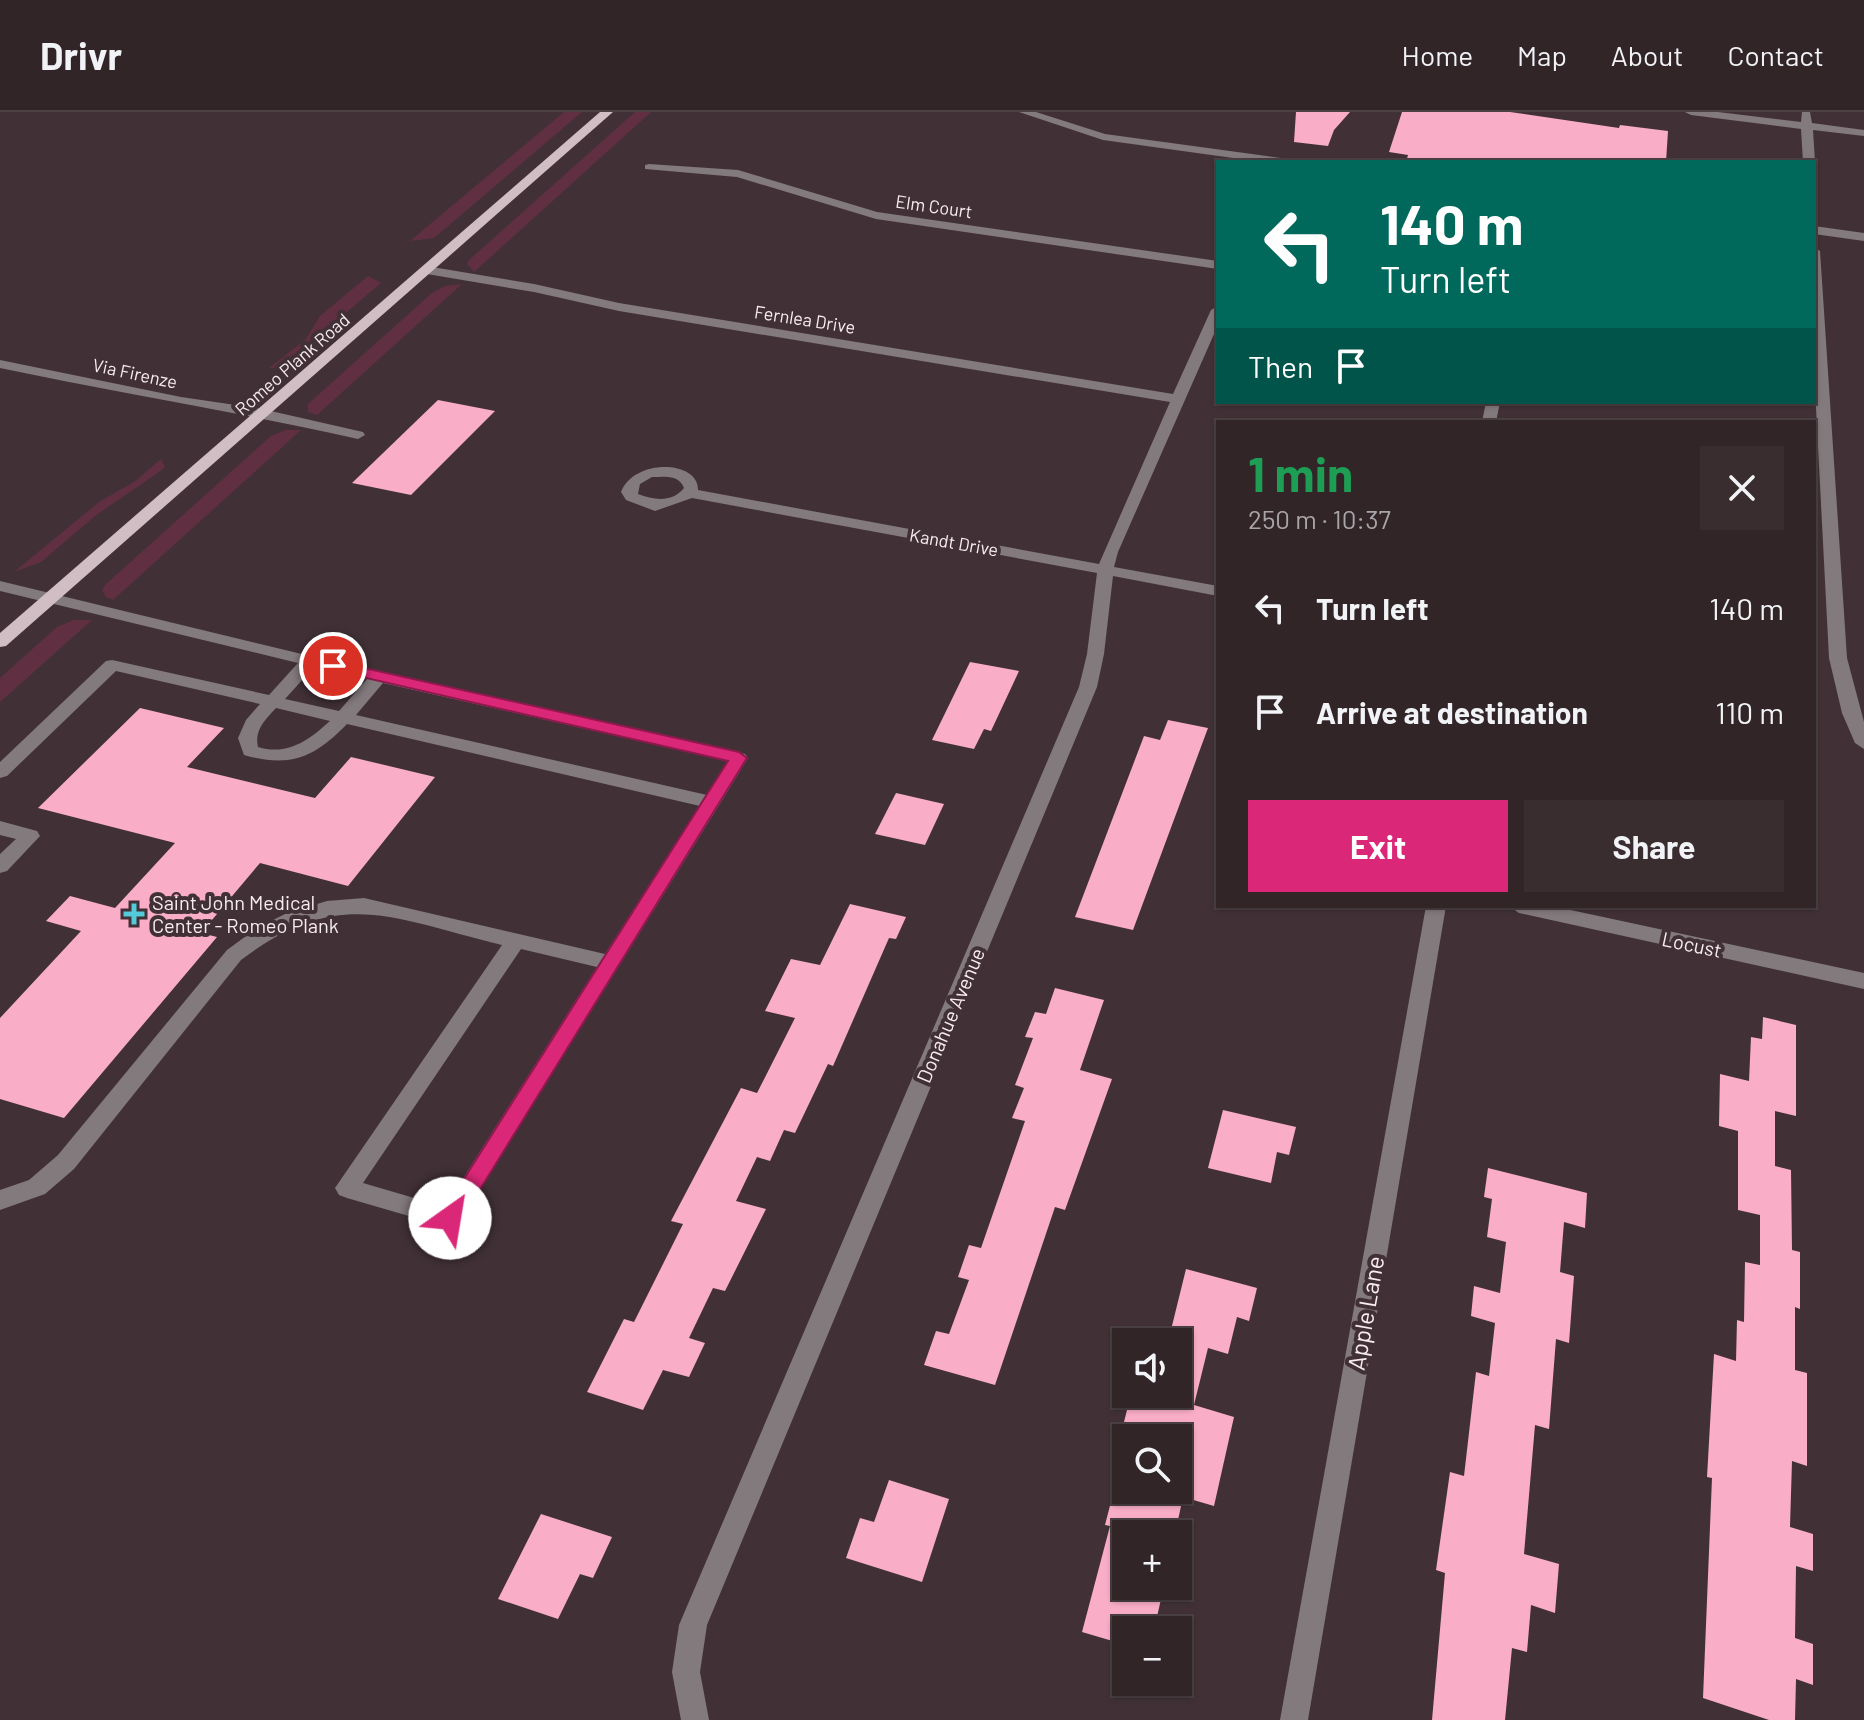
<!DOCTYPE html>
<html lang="en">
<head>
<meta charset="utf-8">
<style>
	:root { --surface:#312528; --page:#392d30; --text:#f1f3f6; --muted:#a8a5a8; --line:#4c4245; --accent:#db2777 }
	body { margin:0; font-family:Barlow,sans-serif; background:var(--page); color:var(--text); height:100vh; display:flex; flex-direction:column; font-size:30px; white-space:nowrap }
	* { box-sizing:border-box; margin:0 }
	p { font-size:26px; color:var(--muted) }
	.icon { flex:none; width:44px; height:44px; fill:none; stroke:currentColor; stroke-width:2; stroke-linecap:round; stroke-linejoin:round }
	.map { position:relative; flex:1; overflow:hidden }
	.details { position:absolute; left:1216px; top:308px; width:600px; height:488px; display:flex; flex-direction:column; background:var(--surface); border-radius:0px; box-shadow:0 2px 6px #0004,0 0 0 2px var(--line) }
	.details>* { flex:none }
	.guide { position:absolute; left:1216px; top:48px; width:600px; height:244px; border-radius:0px; box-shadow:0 2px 6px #0004,0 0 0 2px var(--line); background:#00695c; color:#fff; overflow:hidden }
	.buttons { position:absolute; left:1112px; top:1216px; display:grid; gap:16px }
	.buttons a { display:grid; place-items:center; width:80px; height:80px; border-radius:0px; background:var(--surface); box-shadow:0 2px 6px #0004,0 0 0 2px var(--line); font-size:40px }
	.pin { position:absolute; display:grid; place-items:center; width:68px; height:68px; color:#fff; margin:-34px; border:4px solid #fff; border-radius:50%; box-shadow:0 2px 8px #0007 }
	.me { position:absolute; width:88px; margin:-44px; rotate:32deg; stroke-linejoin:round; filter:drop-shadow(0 0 6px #0008) }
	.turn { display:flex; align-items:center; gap:28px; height:168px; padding:0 32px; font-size:36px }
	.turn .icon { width:104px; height:104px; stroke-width:2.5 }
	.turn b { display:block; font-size:56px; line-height:68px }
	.then { display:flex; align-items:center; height:76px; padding:0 32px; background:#0003; gap:16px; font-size:30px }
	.round { display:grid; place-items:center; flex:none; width:84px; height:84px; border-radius:0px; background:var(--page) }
	.head { display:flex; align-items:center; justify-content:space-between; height:136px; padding:0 32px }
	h1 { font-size:48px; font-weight:700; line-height:60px; color:#1e9e55 }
	.primary-button { display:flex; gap:16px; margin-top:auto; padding:16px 32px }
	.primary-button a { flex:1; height:92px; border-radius:0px; background:var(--accent); color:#fff; font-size:32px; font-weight:700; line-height:92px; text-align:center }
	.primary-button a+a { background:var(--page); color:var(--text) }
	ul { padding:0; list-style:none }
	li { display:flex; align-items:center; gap:24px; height:104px; padding:0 32px }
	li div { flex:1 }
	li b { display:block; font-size:30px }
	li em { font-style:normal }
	header { display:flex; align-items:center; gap:48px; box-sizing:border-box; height:112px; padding:0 40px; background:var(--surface); border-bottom:2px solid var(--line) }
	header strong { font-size:38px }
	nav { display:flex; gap:44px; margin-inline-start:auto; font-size:28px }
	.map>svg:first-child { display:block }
</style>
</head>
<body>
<header>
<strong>Drivr</strong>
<nav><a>Home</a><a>Map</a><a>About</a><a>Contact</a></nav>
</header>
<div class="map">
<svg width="1864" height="1608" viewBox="0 0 1864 1608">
	<rect width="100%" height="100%" fill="#413136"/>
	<g fill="#612f42">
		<path d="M564 0H582L434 126 410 129Z"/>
		<path d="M635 0H651L474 160 467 152 469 148Z"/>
		<path d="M368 164 381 171 285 253 268 257 306 227 320 204Z"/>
		<path d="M462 172 317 303 308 300V292L432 181 445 174Z"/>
		<path d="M285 318H301L113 488 106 485 102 478 106 472 271 324Z"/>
		<path d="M161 347 165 355 159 360 95 404 41 450 14 460 99 390 134 370Z"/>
		<path d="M74 508H92L0 590V566L57 515Z"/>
	</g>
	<g fill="#f9adc7">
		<path d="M1296 0H1350L1334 18 1328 34 1294 30Z"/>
		<path d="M1402 0H1510L1619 16 1620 13 1668 19 1666 50H1406L1408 43 1389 40Z"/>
		<path d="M438 288 495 299 411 383 352 371Z"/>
		<path d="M970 550 1019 559 991 619 984 617 974 637 932 628Z"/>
		<path d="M140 596 224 616 187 655 315 686 351 645 435 665 348 774 260 751 201 821 217 825 64 1006 0 987V906L81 819 46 809 70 784 115 796 175 731 38 696Z"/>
		<path d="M1168 608 1208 616 1133 818 1075 805 1144 624 1160 628Z"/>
		<path d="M896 681 944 692 925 733 875 722Z"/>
		<path d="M850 792 906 805 896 827 889 826 833 954 828 952 795 1021 784 1018 770 1049 757 1045 736 1089 766 1097 725 1179 713 1176 689 1226 705 1231 689 1265 663 1258 643 1298 587 1280 624 1207 634 1210 683 1112 671 1109 741 976 757 981 795 906 765 899 791 847 820 853Z"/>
		<path d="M1055 876 1104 888 1080 958 1112 967 1065 1098 1055 1095 995 1273 924 1253 936 1219 949 1222 969 1168 958 1165 969 1133 981 1136 1025 1009 1012 1006 1024 976 1015 973 1033 926 1025 925 1035 900 1046 902Z"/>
		<path d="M1763 905 1796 913V1004L1775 999V1054L1791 1058 1792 1138 1800 1140V1197L1795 1195V1258L1807 1261V1354L1792 1349 1790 1415 1813 1422V1459L1796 1454 1795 1526 1813 1532V1573L1796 1567 1795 1608H1769L1703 1586 1712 1366 1707 1365 1714 1242 1736 1249 1737 1208 1744 1210 1745 1150 1760 1153V1103L1738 1098V1019L1719 1014 1720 962 1749 969 1751 925 1762 927Z"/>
		<path d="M1223 998 1296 1015 1289 1043 1277 1040 1271 1071 1208 1056Z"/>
		<path d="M1488 1056 1587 1081 1585 1116 1564 1110 1560 1160 1574 1164 1569 1231 1556 1227 1549 1317 1535 1313 1524 1442 1559 1452 1555 1501 1531 1493 1527 1540 1512 1536 1505 1608H1432L1445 1461 1436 1458 1450 1360 1464 1364 1476 1260 1489 1264 1495 1211 1471 1204 1474 1174 1500 1181 1506 1130 1487 1125 1492 1087 1484 1085Z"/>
		<path d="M1186 1157 1257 1176 1249 1209 1237 1205 1228 1242 1208 1236 1194 1293 1234 1305 1214 1394 1183 1385 1175 1422H1126V1474H1164L1154 1518H1126V1533L1082 1520 1110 1414 1105 1413 1114 1378H1178V1326L1124 1310 1131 1282H1178V1228L1169 1226Z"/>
		<path d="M889 1368 949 1387 922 1470 846 1446 860 1406 874 1410Z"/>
		<path d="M541 1402 612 1425 593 1466 580 1462 558 1507 498 1487Z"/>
	</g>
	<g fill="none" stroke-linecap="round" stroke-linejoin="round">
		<g fill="#837a7d" fill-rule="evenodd">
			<path d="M1019 0H1036L1105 22 1288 47 1294 50H1262L1103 28Z"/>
			<path d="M1685 0H1718L1801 10 1802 0H1810L1812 11 1864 18V24L1813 18 1815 50H1803L1801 17 1691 3Z"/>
			<path d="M649 52 738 58 877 100 1218 149V157L876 107 737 65 645 57V53Z"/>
			<path d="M1814 114 1864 121V129L1814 122Z"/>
			<path d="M1814 135 1820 139 1847 546 1864 610V637L1855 631 1842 601 1829 546 1814 257Z"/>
			<path d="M426 154 534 172 619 191 1173 282 1211 198 1218 194V213L1118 440 1114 455 1218 474V484L1113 464 1104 542 1097 575 707 1513 700 1560 709 1608H681L672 1560 679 1513 1079 575 1087 542 1097 461 692 386 655 399 626 388 621 380C634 346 699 348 698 378L1099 452 1170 290 619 199 534 180 421 161 420 158ZM652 365C664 365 679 362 684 376 672 391 654 388 638 382L640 372Z"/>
			<path d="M0 248 181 285 262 297 363 320 365 323 358 327C239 300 119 281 0 256Z"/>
			<path d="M1486 290H1500L1496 310H1482Z"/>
			<path d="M0 469 310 544 745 642 748 646 721 690 458 1113 450 1116 347 1086 339 1083 335 1076 502 833C393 807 340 773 241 848L74 1057 45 1082 0 1098V1078L29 1068 58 1043 227 838 257 816 287 801 327 789 364 786 605 842 700 694 347 612C314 646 290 656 244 643L238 626 246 608 260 592 116 559 7 664 0 666V650L106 549 112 548 269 583 298 551 0 479ZM314 555 367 567 339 599 285 587ZM383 571 728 649 707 683 356 603ZM276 596 330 609C309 628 288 644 258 635 254 618 265 608 276 596ZM521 837 597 855 445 1095 363 1071Z"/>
			<path d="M0 709 37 719 40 724 7 759 0 761V742L16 727 0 723Z"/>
			<path d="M1426 794H1446L1308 1608H1280Z"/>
			<path d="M1509 794H1552L1864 861V877L1519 801Z"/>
		</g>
		<path fill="#d0bec4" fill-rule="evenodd" d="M600 0H613L6 534 0 535V521Z"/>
	</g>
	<path fill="#db2777" stroke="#8e194d" stroke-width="2" d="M333 549 739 640 747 646 458 1113 450 1115 443 1113 440 1106 443 1100 728 649 327 557V550Z"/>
	<path fill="#53cbdb" stroke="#413136" stroke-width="3" d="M130 790h8v8h8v8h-8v8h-8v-8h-8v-8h8z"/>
	<g text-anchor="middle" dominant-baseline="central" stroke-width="8" stroke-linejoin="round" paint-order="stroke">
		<g font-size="18" fill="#f7ecf0" stroke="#413136">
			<text transform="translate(934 94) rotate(8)">Elm Court</text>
			<text transform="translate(805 207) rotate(9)">Fernlea Drive</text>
			<text transform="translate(292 252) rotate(-41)">Romeo Plank Road</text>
			<text transform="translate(135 261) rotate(12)">Via Firenze</text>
			<text transform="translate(954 430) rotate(10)">Kandt Drive</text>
		</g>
		<g font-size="20" fill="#f7ecf0" stroke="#413136" text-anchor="start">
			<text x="152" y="790">Saint John Medical<tspan x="152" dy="23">Center - Romeo Plank</tspan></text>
		</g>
		<g font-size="20" fill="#f7ecf0" stroke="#413136">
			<text transform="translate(1692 832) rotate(12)">Locust</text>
			<text transform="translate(950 903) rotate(-67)">Donahue Avenue</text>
		</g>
		<g font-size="24" fill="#f7ecf0" stroke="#413136">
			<text transform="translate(1365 1201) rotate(-80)">Apple Lane</text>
		</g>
	</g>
</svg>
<div class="buttons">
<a><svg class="icon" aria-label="sound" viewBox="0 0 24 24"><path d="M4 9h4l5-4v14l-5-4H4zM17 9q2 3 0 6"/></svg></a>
<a><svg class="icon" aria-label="search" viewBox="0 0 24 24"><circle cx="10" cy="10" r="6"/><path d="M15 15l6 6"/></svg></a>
<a>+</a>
<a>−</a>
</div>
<div class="pin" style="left:333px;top:554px;background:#d93025"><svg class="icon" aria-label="arrive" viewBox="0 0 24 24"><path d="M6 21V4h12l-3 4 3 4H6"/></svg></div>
<svg class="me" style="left:450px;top:1106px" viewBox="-20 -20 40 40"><circle r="19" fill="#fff"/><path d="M0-13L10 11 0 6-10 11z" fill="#db2777"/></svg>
<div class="guide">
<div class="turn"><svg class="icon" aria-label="left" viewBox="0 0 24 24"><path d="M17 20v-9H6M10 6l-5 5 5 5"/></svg><div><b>140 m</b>Turn left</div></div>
<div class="then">Then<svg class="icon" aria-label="arrive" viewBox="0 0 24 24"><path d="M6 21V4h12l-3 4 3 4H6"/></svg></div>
</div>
<section class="details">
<div class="head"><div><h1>1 min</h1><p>250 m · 10:37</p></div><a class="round"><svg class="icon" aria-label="close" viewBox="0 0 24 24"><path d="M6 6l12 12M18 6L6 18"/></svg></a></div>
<ul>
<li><svg class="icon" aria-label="left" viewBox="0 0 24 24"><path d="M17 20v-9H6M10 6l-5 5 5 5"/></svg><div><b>Turn left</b></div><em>140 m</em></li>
<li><svg class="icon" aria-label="arrive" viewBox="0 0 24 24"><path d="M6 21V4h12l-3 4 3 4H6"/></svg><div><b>Arrive at destination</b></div><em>110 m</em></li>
</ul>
<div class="primary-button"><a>Exit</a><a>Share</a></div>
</section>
</div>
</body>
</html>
